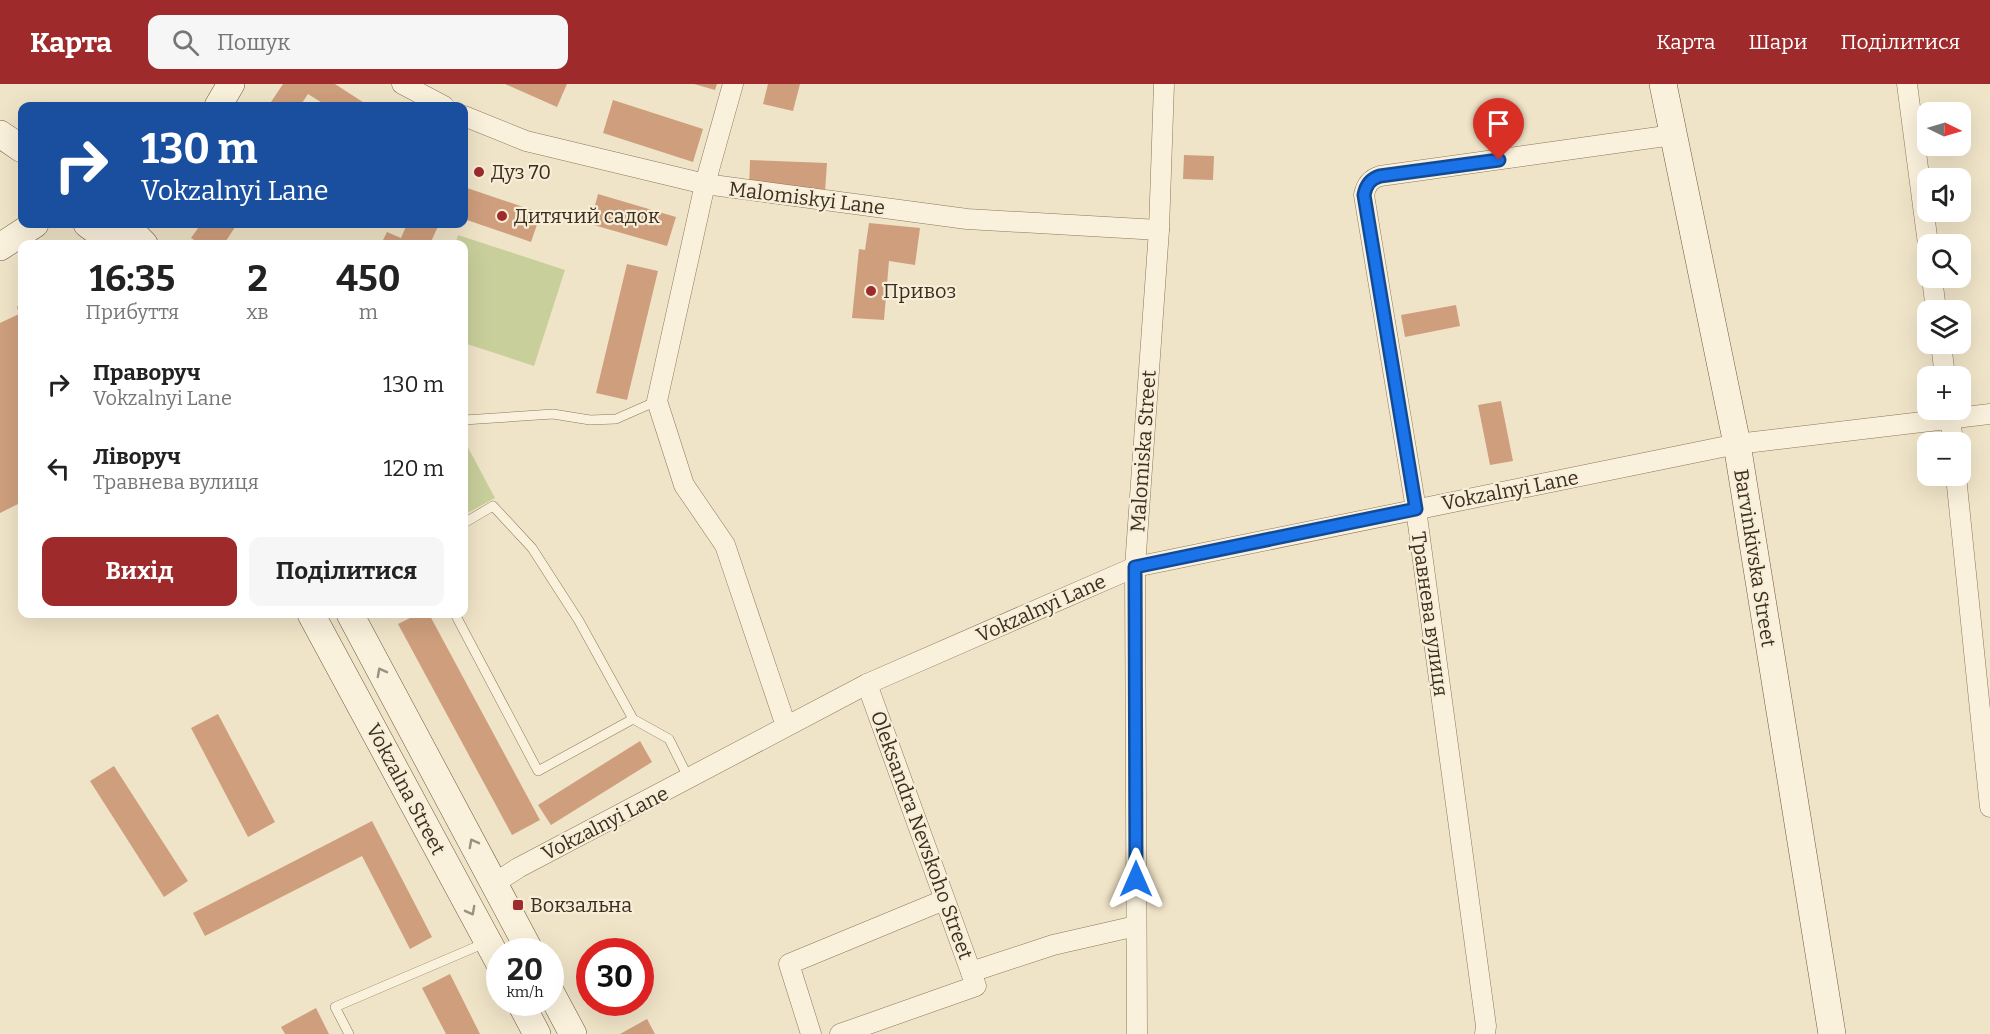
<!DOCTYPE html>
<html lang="uk">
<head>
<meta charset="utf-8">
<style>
	:root { --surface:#fff; --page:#f6f6f6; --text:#222; --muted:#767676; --accent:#9e2a2b }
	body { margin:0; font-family:Bitter,serif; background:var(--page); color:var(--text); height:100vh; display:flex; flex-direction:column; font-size:22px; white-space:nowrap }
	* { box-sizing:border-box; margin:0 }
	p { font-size:20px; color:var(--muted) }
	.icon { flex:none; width:33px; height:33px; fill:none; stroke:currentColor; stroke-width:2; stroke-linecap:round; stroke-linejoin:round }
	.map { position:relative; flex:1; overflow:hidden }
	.panel { position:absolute; left:18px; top:156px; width:450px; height:378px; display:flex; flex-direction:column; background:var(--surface); border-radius:12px; box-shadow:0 6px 24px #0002 }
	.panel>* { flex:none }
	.banner { position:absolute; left:18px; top:18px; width:450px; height:126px; border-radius:12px; box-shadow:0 6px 24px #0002; background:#1a4fa0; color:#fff; overflow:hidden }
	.needle { width:39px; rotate:95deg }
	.fabs { position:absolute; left:1917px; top:18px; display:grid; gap:12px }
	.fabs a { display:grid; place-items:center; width:54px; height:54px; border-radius:12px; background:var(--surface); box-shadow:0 6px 24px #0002; font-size:30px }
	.speed { position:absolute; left:486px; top:854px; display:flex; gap:12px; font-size:30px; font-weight:700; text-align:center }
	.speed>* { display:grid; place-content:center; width:78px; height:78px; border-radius:50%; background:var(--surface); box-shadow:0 6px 24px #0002; line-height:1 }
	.speed small { font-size:15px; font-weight:400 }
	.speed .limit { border:9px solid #d22; background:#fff; color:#111 }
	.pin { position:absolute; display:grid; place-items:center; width:51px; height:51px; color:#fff; margin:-62px -26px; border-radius:50% 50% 50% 0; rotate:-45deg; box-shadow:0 0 6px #0007 }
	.pin .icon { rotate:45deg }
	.me { position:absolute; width:66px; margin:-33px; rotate:0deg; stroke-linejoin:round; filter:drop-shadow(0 0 4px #0008) }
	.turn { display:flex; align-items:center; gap:21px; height:126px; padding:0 24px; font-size:27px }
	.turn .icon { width:78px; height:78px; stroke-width:2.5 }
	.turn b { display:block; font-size:42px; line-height:51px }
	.eta { display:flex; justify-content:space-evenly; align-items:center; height:102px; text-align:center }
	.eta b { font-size:36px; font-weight:700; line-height:42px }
	.cta { display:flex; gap:12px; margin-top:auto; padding:12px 24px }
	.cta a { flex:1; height:69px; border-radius:12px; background:var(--accent); color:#fff; font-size:24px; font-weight:700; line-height:69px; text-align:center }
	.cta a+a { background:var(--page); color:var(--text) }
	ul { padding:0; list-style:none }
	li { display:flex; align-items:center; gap:18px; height:84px; padding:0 24px }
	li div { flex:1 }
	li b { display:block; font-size:22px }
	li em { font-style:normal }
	header { display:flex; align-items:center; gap:36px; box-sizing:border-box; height:84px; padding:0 30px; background:var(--accent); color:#fff }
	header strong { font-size:28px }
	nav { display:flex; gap:33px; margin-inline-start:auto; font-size:21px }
	.search { width:420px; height:54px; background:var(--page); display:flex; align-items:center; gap:15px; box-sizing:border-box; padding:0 21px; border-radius:12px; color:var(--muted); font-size:22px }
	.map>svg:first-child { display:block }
</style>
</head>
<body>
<header>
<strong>Карта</strong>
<div class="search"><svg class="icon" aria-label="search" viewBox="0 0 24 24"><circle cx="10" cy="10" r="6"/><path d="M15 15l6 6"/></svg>Пошук</div>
<nav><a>Карта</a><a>Шари</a><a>Поділитися</a></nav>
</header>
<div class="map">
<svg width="1990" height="950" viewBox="0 0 1990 950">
	<rect width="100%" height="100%" fill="#f0e4c8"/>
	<g fill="#c9cf9b">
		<path d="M458 151 565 186 534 282 464 259V160H455Z"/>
		<path d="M464 356 495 414 464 431Z"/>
	</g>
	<g fill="#cf9f7d">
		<path d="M283 0H335L369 22H327L308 10 300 22H278L271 18Z"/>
		<path d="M505 0H567L557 23Z"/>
		<path d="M694 0H717L715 6Z"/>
		<path d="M768 0H800L793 27 763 20Z"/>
		<path d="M613 16 703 45 693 78 603 49Z"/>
		<path d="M1184 71 1214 72 1213 96 1183 95Z"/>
		<path d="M750 76 827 79 825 108 749 104Z"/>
		<path d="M467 104 541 129 531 158 464 135V113Z"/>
		<path d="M598 110 676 133 667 162 590 140Z"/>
		<path d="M869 139 920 144 915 181 889 177 884 236 852 234 859 165 865 166Z"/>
		<path d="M201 140H237L224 160H201L191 154Z"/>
		<path d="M407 140H439L430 160H381L387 148 401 154Z"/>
		<path d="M627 180 658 187 627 316 596 309Z"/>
		<path d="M22 215V418L0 429V239L19 230 17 223Z"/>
		<path d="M1456 221 1460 242 1405 253 1401 231Z"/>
		<path d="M1501 317 1513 377 1490 381 1478 321Z"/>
		<path d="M418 530H429L540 736 512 751 398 540Z"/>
		<path d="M218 630 275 738 248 753 191 644Z"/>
		<path d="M640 657 652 678 551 741 538 721Z"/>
		<path d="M114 682 188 797 164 813 90 697Z"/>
		<path d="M372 737 432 853 410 865 362 772 205 852 193 829Z"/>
		<path d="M450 890 480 950H446L422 904Z"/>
		<path d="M316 924 329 950H285L281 943Z"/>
		<path d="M647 935 655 950H620Z"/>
	</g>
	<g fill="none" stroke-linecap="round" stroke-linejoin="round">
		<g stroke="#8d765c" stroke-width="10">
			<g id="lane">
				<path d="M464 336 553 330 590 336 616 335 657 317"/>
				<path d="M464 439 493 422 532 464 579 537 633 635 669 655 689 695"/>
				<path d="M455 530 538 687 633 635"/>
				<path d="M349 950 335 923 485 859"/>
			</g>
		</g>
		<g stroke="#8d765c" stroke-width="21">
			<g id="street">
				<path d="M402 0 444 22"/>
				<path d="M733 0 705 100 657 317 684 401 725 461 786 642"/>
				<path d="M1907 0 1928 160"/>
				<path d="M464 32 526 57 705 100 967 135 1159 146"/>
				<path d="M1932 194 1936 226"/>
				<path d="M1941 260 1945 292"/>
				<path d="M1949 326 1953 358"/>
				<path d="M1956 392 1990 723"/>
				<path d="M495 799 518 784 867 600 1135 483 1737 360 1990 330"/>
				<path d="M971 888 1053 861 1136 842"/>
				<path d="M811 950 789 880 944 816"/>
				<path d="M840 950 976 902 867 600"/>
				<path d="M1137 950 1135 483 1159 146 1164 0"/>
				<path d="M1485 950 1486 942 1416 425 1364 111C1366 101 1370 95 1380 92L1673 51"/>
			</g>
		</g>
		<g stroke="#6f573f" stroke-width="28">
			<g id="secondary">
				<path d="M1663 0 1737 360 1832 950"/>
				<path d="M218 22 231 0"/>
				<path d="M0 50 22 65"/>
				<path d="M87 140 114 160"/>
				<path d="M124 140 144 160"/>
				<path d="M0 163 35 140"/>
				<path d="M311 530 500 880"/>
				<path d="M350 530 530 867"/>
				<path d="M550 907 573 950"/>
				<path d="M520 918 537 950"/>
			</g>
		</g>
		<use href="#lane" stroke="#faf1dc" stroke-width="9"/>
		<use href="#street" stroke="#faf1dc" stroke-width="20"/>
		<use href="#secondary" stroke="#faf1dc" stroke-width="27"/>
	</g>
	<defs><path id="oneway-chevron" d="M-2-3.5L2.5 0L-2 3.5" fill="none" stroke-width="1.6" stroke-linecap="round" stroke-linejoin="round" transform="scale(1.5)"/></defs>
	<g stroke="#9c907e">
		<use href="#oneway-chevron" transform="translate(381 588) rotate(-118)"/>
		<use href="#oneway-chevron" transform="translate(473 759) rotate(-118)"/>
		<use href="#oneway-chevron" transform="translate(471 827) rotate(62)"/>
	</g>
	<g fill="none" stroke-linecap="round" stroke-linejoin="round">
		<g stroke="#114b97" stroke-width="15">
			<path id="route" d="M1136 795 1135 483 1416 425 1364 111C1366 101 1370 95 1380 92L1499 76"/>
		</g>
		<use href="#route" stroke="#1a73e8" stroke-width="10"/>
	</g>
	<g fill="#9e2a2b" stroke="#f7eed8" stroke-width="2">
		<circle cx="479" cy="88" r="6"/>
		<circle cx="502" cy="132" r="6"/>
		<circle cx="871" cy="207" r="6"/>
		<rect x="512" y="815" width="12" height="12" rx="3"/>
	</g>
	<g text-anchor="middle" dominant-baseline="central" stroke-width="4.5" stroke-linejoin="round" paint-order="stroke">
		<g font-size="20" fill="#3d2e20" stroke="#f7eed8" text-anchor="start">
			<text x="491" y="88">Дуз 70</text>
			<text x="514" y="132">Дитячий садок</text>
			<text x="883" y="207">Привоз</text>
			<text x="530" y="821">Вокзальна</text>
		</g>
		<g font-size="20" fill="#3d2e20" stroke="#f7eed8">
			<text transform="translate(807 114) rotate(7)">Malomiskyi Lane</text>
			<text transform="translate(1143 367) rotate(-86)">Malomiska Street</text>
			<text transform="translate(1510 406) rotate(-11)">Vokzalnyi Lane</text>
			<text transform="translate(1755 474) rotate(81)">Barvinkivska Street</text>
			<text transform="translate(1041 524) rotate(-24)">Vokzalnyi Lane</text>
			<text transform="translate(1430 530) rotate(82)">Травнева вулиця</text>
			<text transform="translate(406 705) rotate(62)">Vokzalna Street</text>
			<text transform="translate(605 739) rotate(-27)">Vokzalnyi Lane</text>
			<text transform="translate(922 751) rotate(70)">Oleksandra Nevskoho Street</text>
		</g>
	</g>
</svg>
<div class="fabs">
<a><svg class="needle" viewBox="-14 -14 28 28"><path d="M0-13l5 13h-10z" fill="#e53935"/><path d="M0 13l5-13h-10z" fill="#767676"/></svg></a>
<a><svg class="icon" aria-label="sound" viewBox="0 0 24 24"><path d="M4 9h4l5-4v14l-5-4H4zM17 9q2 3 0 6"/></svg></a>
<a><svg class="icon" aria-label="search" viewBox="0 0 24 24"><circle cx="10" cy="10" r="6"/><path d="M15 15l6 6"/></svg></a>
<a><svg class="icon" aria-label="layers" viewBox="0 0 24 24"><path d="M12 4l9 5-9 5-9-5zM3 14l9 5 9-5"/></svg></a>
<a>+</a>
<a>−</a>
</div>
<div class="speed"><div>20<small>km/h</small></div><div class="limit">30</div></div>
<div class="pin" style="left:1499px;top:76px;background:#d93025"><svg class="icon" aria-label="arrive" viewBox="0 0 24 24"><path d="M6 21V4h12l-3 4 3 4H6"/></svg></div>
<svg class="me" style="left:1136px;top:795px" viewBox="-20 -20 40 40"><path d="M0-17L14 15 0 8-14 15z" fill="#1a73e8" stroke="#fff" stroke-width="4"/></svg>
<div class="banner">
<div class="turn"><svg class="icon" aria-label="right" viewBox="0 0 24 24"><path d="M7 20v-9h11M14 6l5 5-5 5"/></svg><div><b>130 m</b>Vokzalnyi Lane</div></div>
</div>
<section class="panel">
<div class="eta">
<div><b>16:35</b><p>Прибуття</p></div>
<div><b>2</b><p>хв</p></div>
<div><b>450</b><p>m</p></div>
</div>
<ul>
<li><svg class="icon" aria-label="right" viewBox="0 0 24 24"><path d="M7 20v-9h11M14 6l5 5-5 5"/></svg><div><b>Праворуч</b><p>Vokzalnyi Lane</p></div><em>130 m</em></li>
<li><svg class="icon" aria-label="left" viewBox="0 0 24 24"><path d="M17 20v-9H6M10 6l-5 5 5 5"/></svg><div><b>Ліворуч</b><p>Травнева вулиця</p></div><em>120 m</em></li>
</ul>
<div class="cta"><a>Вихід</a><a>Поділитися</a></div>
</section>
</div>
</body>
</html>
